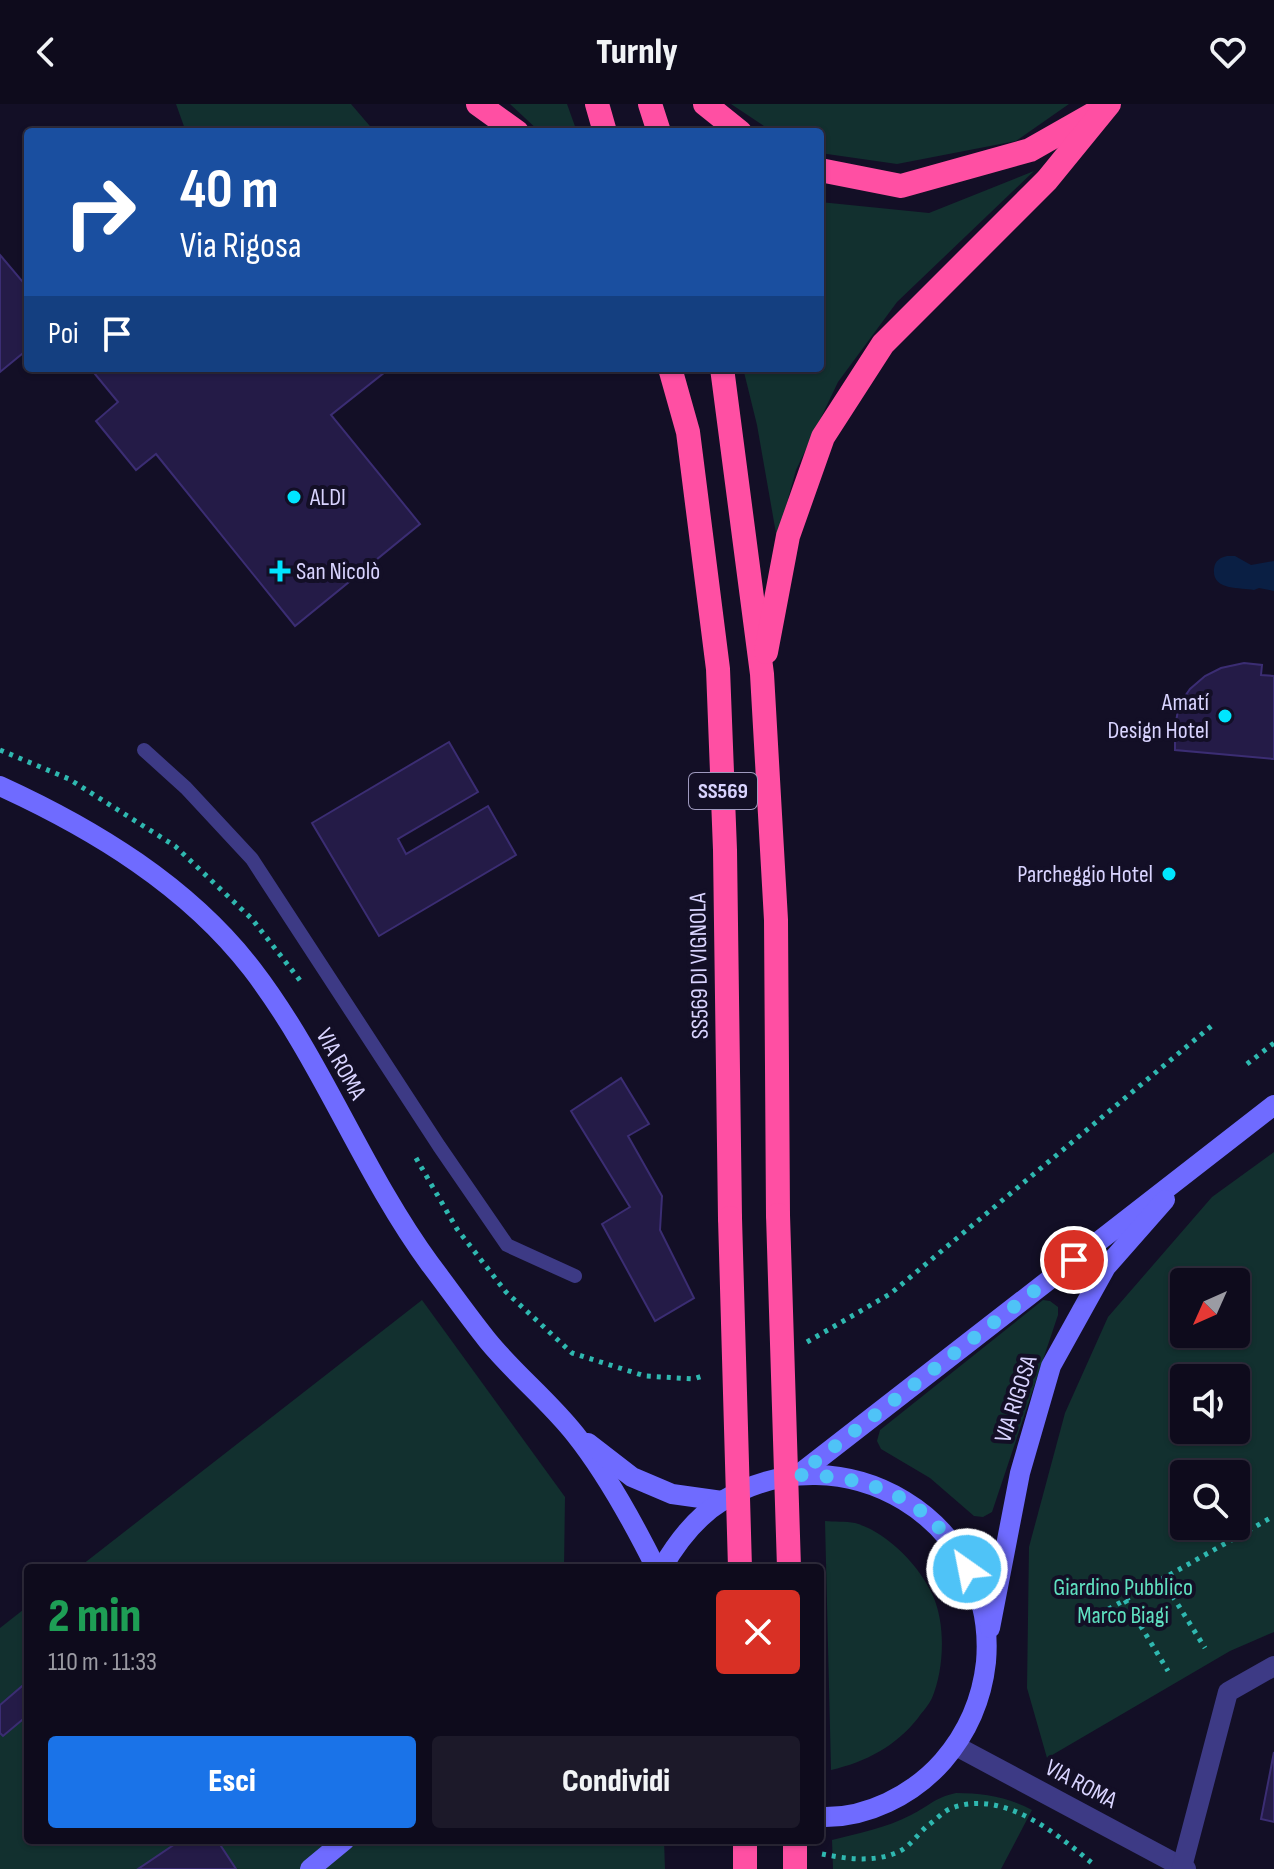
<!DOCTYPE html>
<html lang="it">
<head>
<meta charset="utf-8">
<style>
	:root { --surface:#0e0b1c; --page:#1c1929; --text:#f1f3f6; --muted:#9b9ba3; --line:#2e2b3b; --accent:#1a73e8 }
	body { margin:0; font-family:"Sofia Sans Condensed",sans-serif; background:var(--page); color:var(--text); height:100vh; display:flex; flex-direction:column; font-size:30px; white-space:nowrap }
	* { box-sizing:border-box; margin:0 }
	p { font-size:26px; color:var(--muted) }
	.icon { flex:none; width:44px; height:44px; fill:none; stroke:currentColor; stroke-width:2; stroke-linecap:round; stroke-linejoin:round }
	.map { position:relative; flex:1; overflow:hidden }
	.drawer { position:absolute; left:24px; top:1460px; width:800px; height:280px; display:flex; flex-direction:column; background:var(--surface); border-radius:8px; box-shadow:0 2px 6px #0004,0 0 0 2px var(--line) }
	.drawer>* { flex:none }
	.hud { position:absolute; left:24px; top:24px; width:800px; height:244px; border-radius:8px; box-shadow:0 2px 6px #0004,0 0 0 2px var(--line); background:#1a4fa0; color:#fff; overflow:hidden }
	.needle { width:52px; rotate:225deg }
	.controls { position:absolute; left:1170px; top:1164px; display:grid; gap:16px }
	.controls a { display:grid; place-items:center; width:80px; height:80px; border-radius:8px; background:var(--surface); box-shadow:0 2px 6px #0004,0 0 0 2px var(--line); font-size:40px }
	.pin { position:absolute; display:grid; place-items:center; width:68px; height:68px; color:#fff; margin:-34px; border:4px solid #fff; border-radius:50%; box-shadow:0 2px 8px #0007 }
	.me { position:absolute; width:88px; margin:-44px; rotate:327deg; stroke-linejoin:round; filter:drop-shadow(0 0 6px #0008) }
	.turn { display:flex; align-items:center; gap:28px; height:168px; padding:0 24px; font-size:36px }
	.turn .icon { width:104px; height:104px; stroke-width:2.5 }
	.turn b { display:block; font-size:56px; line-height:68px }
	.then { display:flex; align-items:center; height:76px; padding:0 24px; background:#0003; gap:16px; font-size:30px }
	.round { display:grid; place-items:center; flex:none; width:84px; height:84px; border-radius:8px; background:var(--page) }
	.headline { display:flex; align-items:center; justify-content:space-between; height:136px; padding:0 24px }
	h1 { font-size:48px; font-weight:800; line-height:60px; color:#1e9e55 }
	.action { display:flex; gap:16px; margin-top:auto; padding:16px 24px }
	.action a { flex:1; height:92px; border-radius:8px; background:var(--accent); color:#fff; font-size:32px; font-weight:800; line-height:92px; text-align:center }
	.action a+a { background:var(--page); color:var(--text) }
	header { display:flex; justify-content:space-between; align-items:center; height:104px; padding:0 24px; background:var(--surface); font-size:36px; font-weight:800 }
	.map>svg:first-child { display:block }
</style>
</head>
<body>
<header><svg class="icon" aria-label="back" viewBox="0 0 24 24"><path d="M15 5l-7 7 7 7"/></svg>Turnly<svg class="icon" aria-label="heart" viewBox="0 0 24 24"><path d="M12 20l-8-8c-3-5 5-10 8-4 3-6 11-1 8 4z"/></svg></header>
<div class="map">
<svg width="1274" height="1765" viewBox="0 0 1274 1765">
	<rect width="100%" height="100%" fill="#130f26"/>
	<g fill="#12302f" fill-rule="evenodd">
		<path d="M176 0H351L375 28H186Z"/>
		<path d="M510 0H567L577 28H540Z"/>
		<path d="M731 0H1069L1016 37 897 60 820 49V28H773Z"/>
		<path d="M1034 67 897 198 838 278 796 366 777 435 757 321 743 264H820V98L929 109Z"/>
		<path d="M1274 1048V1528L1230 1547 1047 1654 1027 1584 1029 1443 1065 1309 1108 1213 1212 1093ZM1236 1178V1230H1184V1178ZM1184 1274H1236V1326H1184ZM1236 1370V1422H1184V1370Z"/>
		<path d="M422 1196 565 1393 564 1464H78Z"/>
		<path d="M1043 1196 1050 1197 1058 1203V1211L992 1408 983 1413 974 1412 930 1374 881 1345 877 1337 880 1326Z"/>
		<path d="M825 1417C834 1418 846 1417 855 1419 887 1428 920 1462 933 1492 946 1521 944 1566 932 1594 929 1601 922 1608 918 1614 896 1642 866 1658 831 1666Z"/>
		<path d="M28 1502V1736H664L665 1765H0V1524Z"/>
		<path d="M956 1689C983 1689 1008 1693 1032 1706L1001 1765H833L832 1736C859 1729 886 1724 911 1711 929 1702 934 1694 956 1689Z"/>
	</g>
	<path fill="#0a1f44" d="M1227 452H1235L1251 461 1274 457V487L1259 484 1254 486C1240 483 1212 487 1214 465 1215 456 1220 454 1227 452Z"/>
	<g fill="#241b47" stroke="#3b2d73" stroke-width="2">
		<path d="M0 151 28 184V245L0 268Z"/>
		<path d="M90 264H382L385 268 331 311 420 420 295 522 156 350 136 366 96 317 118 298Z"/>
		<path d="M1244 559 1262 561 1261 571 1274 572V655L1175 646V623L1179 601 1190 585 1205 572 1221 564Z"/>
		<path d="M449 638 478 688 398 735 406 750 488 702 516 751 379 832 312 719Z"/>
		<path d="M621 974 649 1020 628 1032 662 1092 660 1126 694 1194 655 1217 602 1120 630 1103 571 1007Z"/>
		<path d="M28 1577V1611L3 1632 0 1629V1601Z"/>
		<path d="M1274 1648V1718L1261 1715Z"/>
		<path d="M181 1736H217L236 1765H138Z"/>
	</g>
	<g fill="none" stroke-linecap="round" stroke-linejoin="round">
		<g stroke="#2fb8b0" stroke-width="5" stroke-dasharray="4 6" stroke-linecap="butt">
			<path d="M0 646 69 675 175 742 252 815 302 879"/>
			<path d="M1247 960 1274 939"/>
			<path d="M416 1054 457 1125 506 1188 572 1249 645 1272 693 1275 706 1271"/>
			<path d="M807 1238 890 1190 1215 919"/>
			<path d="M1162 1475 1205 1544"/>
			<path d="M1125 1496 1168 1567"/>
			<path d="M1091 1515 1274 1412"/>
			<path d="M822 1750C847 1755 876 1759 900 1747 910 1742 918 1730 927 1722 935 1717 943 1707 952 1704 1003 1685 1056 1729 1093 1760"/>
		</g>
		<path stroke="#3d3a85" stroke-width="14" d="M144 646 186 684 252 755 439 1042 507 1141 575 1172"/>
		<g stroke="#3d3a85" stroke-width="20">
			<path d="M956 1642 1186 1765"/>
			<path d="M1182 1763 1228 1588 1274 1562"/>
		</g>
		<g stroke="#6f6bff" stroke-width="20">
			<path d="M0 682C94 725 188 782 252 865 322 956 362 1067 430 1160 449 1185 468 1212 488 1237 515 1270 549 1297 575 1330 607 1370 633 1418 656 1464"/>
			<path d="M588 1339 632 1373 672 1390 722 1397"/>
			<path d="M798 1371 1274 1001"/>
			<path d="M662 1464C677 1438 696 1413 722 1397 843 1323 998 1416 986 1558 982 1595 968 1628 943 1657 913 1691 866 1715 820 1713"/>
			<path d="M990 1524 1020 1369 1051 1262 1106 1163 1165 1096"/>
			<path d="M310 1765 345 1736"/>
		</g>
		<g stroke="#ff4fa3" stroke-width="24">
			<path d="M478 0 517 28"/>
			<path d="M597 0 605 28"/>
			<path d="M650 0 659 28"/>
			<path d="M705 0 740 28"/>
			<path d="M820 66 901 82 1030 46 1095 9"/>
			<path d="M670 264 688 328 718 565 725 746 730 1114"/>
			<path d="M722 264 762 570 776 816 778 1111"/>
			<path d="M766 548 788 432 823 333 883 240 1047 76 1109 0"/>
			<path d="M745 1736V1765"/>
		</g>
		<g stroke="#ff4fa3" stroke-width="24">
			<path d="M778 1111 789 1464"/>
			<path d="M730 1114 740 1464"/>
			<path d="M795 1736V1765"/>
		</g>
	</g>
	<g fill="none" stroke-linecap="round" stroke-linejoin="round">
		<path stroke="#4fc3f7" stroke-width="14" stroke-dasharray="0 25.2" d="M967 1465C932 1395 873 1372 798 1371L1074 1156"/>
	</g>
	<g fill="#00e5ff" stroke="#130f26" stroke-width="3">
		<circle cx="294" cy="393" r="8"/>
		<path d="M276 455h8v8h8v8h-8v8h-8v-8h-8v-8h8z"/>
		<circle cx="1225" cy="612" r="8"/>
		<circle cx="1169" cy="770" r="8"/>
	</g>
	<g text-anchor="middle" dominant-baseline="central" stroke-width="8" stroke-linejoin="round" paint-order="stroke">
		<rect fill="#130f26" stroke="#9e99be" stroke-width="2" x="689" y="669" width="68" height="36" rx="6"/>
		<g font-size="22" font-weight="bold" fill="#d9d4ff">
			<text x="723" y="687">SS569</text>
		</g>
		<g font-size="24" fill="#d9d4ff" stroke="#130f26" text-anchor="start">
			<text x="310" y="393">ALDI</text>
			<text x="296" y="467">San Nicolò</text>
			<text x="1209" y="598" text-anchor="end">Amatí<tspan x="1209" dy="28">Design Hotel</tspan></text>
			<text x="1153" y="770" text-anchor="end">Parcheggio Hotel</text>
		</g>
		<g font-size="24" fill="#d9d4ff" stroke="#130f26">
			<text transform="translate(699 862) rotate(-91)">SS569 DI VIGNOLA</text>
			<text transform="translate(341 960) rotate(61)">VIA ROMA</text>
			<text transform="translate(1016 1295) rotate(-72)">VIA RIGOSA</text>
			<text transform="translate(1081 1680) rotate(28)">VIA ROMA</text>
		</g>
		<g font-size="24" fill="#5fe0c0" stroke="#130f26">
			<text x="1123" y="1483">Giardino Pubblico<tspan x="1123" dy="28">Marco Biagi</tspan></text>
		</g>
	</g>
</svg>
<div class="controls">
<a><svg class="needle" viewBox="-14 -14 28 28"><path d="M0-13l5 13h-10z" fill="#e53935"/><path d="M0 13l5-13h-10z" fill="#9b9ba3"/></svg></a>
<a><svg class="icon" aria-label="sound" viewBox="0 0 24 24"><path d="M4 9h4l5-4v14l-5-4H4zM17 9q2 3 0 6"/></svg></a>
<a><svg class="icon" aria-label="search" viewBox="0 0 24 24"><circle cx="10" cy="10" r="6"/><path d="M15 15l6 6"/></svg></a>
</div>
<div class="pin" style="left:1074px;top:1156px;background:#d93025"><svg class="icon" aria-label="arrive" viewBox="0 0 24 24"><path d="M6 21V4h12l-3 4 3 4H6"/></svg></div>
<svg class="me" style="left:967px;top:1465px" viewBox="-20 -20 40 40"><circle r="17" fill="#4fc3f7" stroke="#fff" stroke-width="3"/><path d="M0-11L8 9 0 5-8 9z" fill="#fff"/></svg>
<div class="hud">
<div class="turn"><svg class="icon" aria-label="right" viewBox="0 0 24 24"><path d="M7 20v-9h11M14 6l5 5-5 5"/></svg><div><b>40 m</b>Via Rigosa</div></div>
<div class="then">Poi<svg class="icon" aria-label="arrive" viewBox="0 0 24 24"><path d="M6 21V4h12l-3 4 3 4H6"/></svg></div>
</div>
<section class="drawer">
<div class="headline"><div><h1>2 min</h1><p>110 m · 11:33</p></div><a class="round" style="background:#d93025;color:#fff"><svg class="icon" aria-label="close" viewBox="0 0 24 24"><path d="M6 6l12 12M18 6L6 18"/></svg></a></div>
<div class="action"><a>Esci</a><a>Condividi</a></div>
</section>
</div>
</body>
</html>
